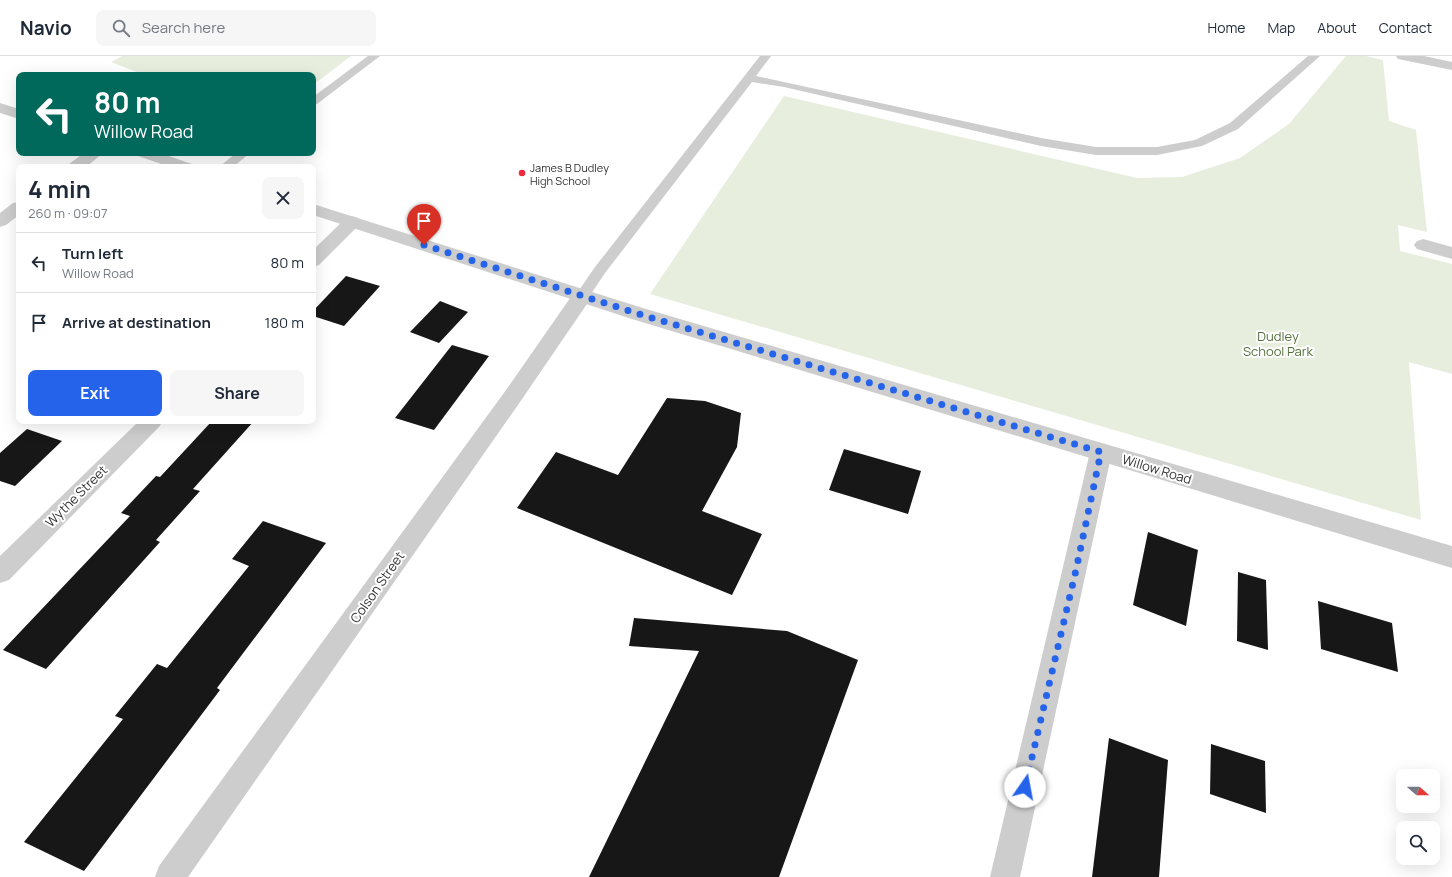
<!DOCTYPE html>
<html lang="en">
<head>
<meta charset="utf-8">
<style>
	:root { --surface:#fff; --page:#f6f6f7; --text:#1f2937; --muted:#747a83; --line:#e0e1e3; --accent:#2563eb }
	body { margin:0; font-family:Manrope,sans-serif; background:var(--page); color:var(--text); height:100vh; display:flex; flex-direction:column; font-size:15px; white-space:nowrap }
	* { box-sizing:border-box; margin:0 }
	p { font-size:13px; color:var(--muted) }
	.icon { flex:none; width:22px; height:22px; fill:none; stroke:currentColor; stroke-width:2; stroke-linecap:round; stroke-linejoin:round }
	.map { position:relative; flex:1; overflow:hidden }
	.sheet { position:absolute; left:16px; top:108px; width:300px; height:260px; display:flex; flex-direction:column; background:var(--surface); border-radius:8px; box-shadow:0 4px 16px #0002 }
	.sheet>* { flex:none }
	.guide { position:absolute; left:16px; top:16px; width:300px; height:84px; border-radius:8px; box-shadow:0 4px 16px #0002; background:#00695c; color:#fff; overflow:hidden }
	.needle { width:26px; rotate:110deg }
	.buttons { position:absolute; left:1396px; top:713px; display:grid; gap:8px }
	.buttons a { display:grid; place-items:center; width:44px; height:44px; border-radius:8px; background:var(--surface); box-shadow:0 4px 16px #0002; font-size:20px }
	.pin { position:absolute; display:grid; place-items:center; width:34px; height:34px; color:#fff; margin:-41px -17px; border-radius:50% 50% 50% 0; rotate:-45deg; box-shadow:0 0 4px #0007 }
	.pin .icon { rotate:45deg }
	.me { position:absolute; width:44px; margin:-22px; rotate:12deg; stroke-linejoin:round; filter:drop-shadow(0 0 3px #0008) }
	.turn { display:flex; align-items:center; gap:14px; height:84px; padding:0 12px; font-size:18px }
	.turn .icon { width:52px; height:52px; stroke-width:2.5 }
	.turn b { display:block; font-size:28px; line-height:34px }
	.round { display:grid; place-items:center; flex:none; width:42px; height:42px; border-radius:8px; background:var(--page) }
	.overview { display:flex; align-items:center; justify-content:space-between; height:68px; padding:0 12px }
	h1 { font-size:24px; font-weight:700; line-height:30px }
	.action { display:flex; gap:8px; margin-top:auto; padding:8px 12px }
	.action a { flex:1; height:46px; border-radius:8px; background:var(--accent); color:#fff; font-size:16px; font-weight:700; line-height:46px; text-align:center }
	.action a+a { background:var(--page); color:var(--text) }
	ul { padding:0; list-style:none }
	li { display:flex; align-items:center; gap:12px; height:60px; padding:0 12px; border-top:1px solid var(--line) }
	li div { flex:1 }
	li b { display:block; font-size:15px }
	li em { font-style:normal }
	header { display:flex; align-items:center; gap:24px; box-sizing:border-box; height:56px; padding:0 20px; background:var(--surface); border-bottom:1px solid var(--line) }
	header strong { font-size:19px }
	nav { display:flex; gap:22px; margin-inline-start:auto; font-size:14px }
	.search { width:280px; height:36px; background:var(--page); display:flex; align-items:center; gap:10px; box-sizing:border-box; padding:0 14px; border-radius:8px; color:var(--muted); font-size:15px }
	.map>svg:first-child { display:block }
</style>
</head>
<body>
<header>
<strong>Navio</strong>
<div class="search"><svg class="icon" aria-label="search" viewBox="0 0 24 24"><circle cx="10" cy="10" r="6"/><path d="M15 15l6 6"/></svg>Search here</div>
<nav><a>Home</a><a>Map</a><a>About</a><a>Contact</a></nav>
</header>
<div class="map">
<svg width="1452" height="821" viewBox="0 0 1452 821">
	<rect width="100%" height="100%" fill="#fff"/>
	<g fill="#e7eede">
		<path d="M122 0H351L313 29V19H145L111 6Z"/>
		<path d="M1346 0H1366L1383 4 1389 65 1416 74 1427 176 1398 169 1400 195 1452 208V318L1409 306 1421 464 650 238 784 40 1137 122 1182 121 1240 102 1289 68Z"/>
	</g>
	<g fill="#171717">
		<path d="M346 220 380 230 344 270 313 260V255Z"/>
		<path d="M440 245 468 256 439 287 410 276Z"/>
		<path d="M452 289 489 300 434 374 395 362Z"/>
		<path d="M667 342 705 345 741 357 737 391 702 455 762 478 732 539 517 452 556 396 618 419Z"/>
		<path d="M212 365H254L193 433 200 435 156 484 160 486 46 613 3 594 130 460 121 457 156 420 160 421Z"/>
		<path d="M27 373 62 385 15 430 0 425V397Z"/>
		<path d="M844 393 921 415 908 458 829 434Z"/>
		<path d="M263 465 326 487 217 632 220 634 84 815 24 786 123 663 115 660 157 608 167 612 249 510 232 503Z"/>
		<path d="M1148 476 1198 494 1186 570 1133 549Z"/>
		<path d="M1238 516 1266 524 1268 594 1237 585Z"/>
		<path d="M1318 545 1392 567 1398 616 1321 593Z"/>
		<path d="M634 562 787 575 858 604 779 821H589L699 595 629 590Z"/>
		<path d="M1109 682 1168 704 1159 821H1092Z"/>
		<path d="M1211 688 1265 705 1266 757 1210 738Z"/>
	</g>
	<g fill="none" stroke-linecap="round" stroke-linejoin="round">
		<g fill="#cdcdcd" fill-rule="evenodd">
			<path d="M368 0H380L317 48 313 49V41Z"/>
			<path d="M760 0H771L756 20 1041 82 1096 91H1157L1195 84 1230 67 1308 0H1320L1238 73 1202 90 1157 99H1096L1041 90 784 31 752 26 605 217 587 244 582 245 577 244 575 240 595 211Z"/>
			<path d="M236 97H250L233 111H219Z"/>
		</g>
		<g fill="#cdcdcd" fill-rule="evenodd">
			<path d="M1396 0H1424L1452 6V14L1398 3Z"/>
			<path d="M84 97H103L86 111H67L69 108Z"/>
			<path d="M19 146V159L6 169 0 171V157L13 147Z"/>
			<path d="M352 160 358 162 361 166 358 170 319 209 313 211V194L346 162Z"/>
			<path d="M1423 183 1452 191V203L1417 193 1414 189 1417 185Z"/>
			<path d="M582 233 589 235 591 240 589 245 520 346 188 821H155L159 810 506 334 575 235Z"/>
			<path d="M139 365H163L159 371 9 524 0 527V500Z"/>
			<path d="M1101 387 1109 390 1112 396 1020 821H990L1090 396 1093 390Z"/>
		</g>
		<g fill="#cdcdcd" fill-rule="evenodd">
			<path d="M0 47 19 53V63L0 57Z"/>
			<path d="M136 97H160L192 108 194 111H170L138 100Z"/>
			<path d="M313 148 646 253 1452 490V512L632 263 313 159Z"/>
		</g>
	</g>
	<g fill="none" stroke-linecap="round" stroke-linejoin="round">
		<path stroke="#2563eb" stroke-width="7" stroke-dasharray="0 12.6" d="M424 189 639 258 1101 396 1076 514 1025 731"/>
	</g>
	<circle fill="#f1293c" stroke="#fff" stroke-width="1.5" cx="522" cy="117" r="4"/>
	<g text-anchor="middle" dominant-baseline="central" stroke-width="4" stroke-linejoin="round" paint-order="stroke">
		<g font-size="11" fill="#303030" stroke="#fff" text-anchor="start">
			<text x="530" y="111">James B Dudley<tspan x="530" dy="13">High School</tspan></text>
		</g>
		<g font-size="13" fill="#54703a" stroke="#fff">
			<text x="1278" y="280">Dudley<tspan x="1278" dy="15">School Park</tspan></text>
		</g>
		<g font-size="13" fill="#303030" stroke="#fff">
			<text transform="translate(1157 413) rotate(17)">Willow Road</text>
			<text transform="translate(76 440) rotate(-45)">Wythe Street</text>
			<text transform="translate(377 531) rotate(-55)">Colson Street</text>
		</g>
	</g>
</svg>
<div class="buttons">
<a><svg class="needle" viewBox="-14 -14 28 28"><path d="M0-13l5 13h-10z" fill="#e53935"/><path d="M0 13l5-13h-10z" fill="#747a83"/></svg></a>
<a><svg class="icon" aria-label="search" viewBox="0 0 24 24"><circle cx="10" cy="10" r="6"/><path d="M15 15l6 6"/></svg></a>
</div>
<div class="pin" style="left:424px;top:189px;background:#d93025"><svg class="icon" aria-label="arrive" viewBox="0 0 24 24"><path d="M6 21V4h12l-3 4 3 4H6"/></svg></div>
<svg class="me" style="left:1025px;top:731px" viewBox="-20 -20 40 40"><circle r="19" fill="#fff"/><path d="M0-13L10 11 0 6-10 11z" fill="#2563eb"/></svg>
<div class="guide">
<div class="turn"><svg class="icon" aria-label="left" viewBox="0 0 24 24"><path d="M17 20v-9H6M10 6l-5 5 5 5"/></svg><div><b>80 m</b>Willow Road</div></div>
</div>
<section class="sheet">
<div class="overview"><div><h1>4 min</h1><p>260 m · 09:07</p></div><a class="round"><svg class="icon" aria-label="close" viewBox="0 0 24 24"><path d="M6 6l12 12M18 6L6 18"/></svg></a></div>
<ul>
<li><svg class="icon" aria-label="left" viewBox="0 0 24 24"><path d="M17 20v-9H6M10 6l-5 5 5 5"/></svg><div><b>Turn left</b><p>Willow Road</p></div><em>80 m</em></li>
<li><svg class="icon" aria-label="arrive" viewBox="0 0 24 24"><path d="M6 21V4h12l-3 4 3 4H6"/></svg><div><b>Arrive at destination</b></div><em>180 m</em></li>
</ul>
<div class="action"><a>Exit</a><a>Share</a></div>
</section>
</div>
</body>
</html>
